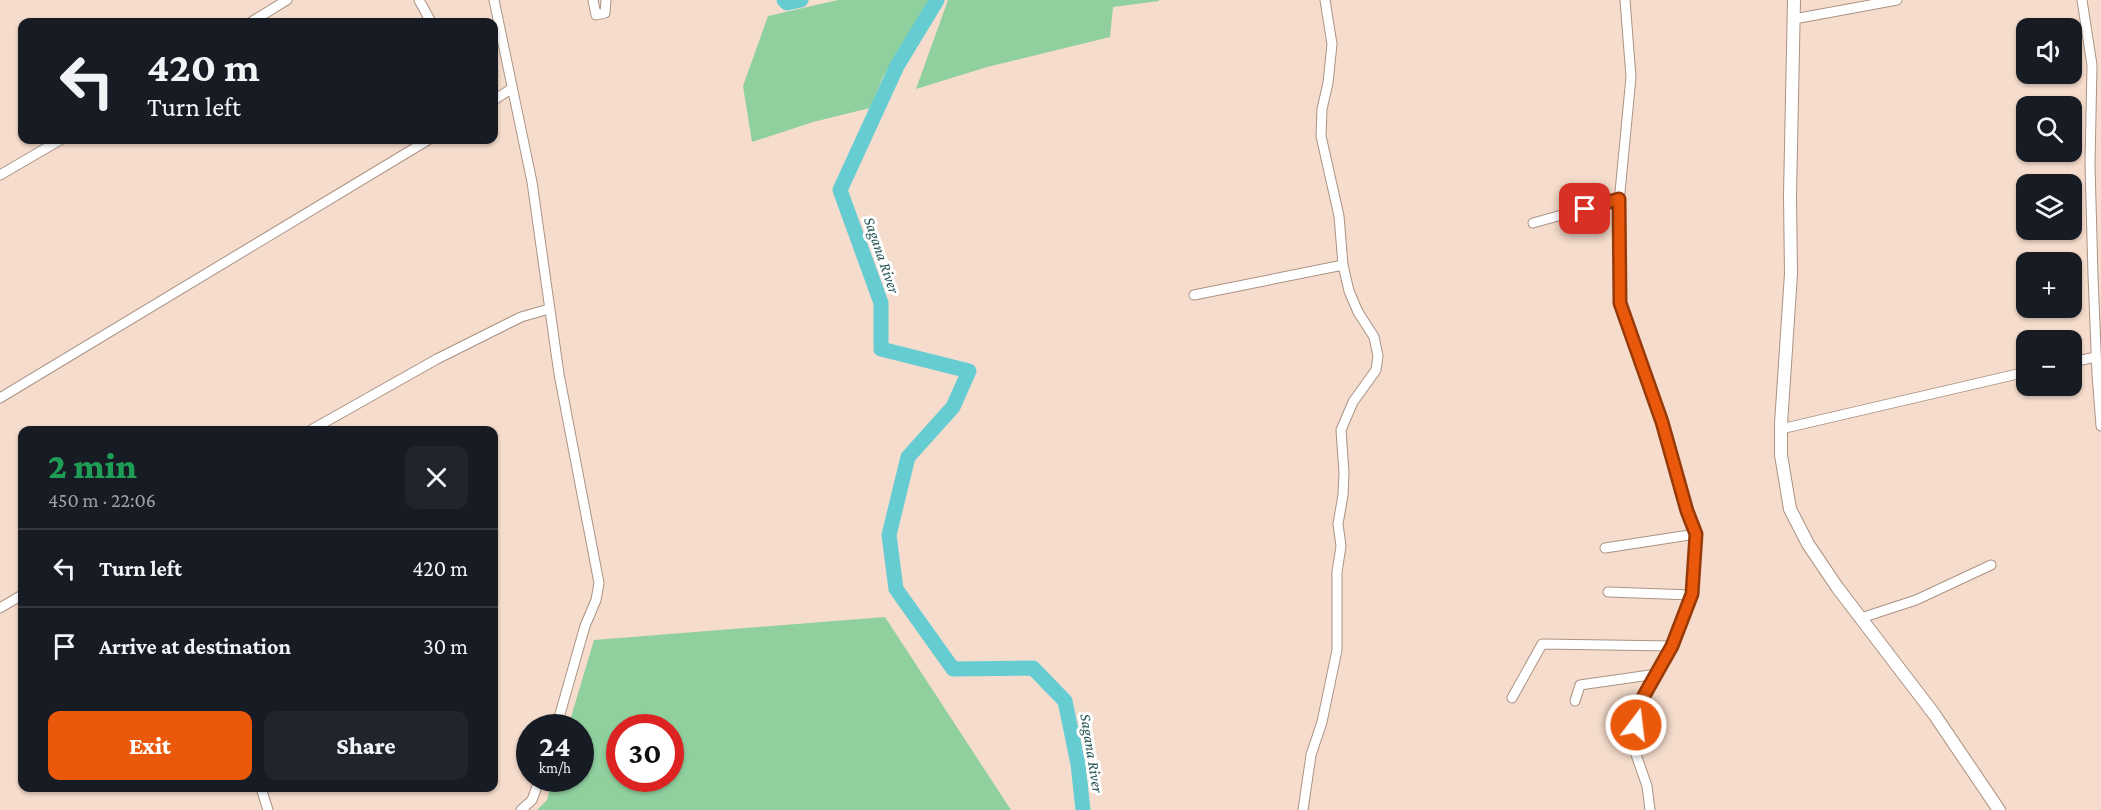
<!DOCTYPE html>
<html lang="en">
<head>
<meta charset="utf-8">
<style>
	:root { --surface:#171b24; --page:#20242c; --text:#f1f3f6; --muted:#9ea1a6; --line:#363941; --accent:#ea580c }
	body { margin:0; font-family:"Crimson Pro",serif; background:var(--page); color:var(--text); height:100vh; display:flex; flex-direction:column; font-size:22px; white-space:nowrap }
	* { box-sizing:border-box; margin:0 }
	p { font-size:20px; color:var(--muted) }
	.icon { flex:none; width:33px; height:33px; fill:none; stroke:currentColor; stroke-width:2; stroke-linecap:round; stroke-linejoin:round }
	.map { position:relative; flex:1; overflow:hidden }
	.side { position:absolute; left:18px; top:426px; width:480px; height:366px; display:flex; flex-direction:column; background:var(--surface); border-radius:12px; box-shadow:0 2px 4px #0004 }
	.side>* { flex:none }
	.guide { position:absolute; left:18px; top:18px; width:480px; height:126px; border-radius:12px; box-shadow:0 2px 4px #0004; background:#171b24; color:var(--text); overflow:hidden }
	.fabs { position:absolute; left:2016px; top:18px; display:grid; gap:12px }
	.fabs a { display:grid; place-items:center; width:66px; height:66px; border-radius:12px; background:var(--surface); box-shadow:0 2px 4px #0004; font-size:30px }
	.speed { position:absolute; left:516px; top:714px; display:flex; gap:12px; font-size:30px; font-weight:700; text-align:center }
	.speed>* { display:grid; place-content:center; width:78px; height:78px; border-radius:50%; background:var(--surface); box-shadow:0 2px 4px #0004; line-height:1 }
	.speed small { font-size:15px; font-weight:400 }
	.speed .limit { border:9px solid #d22; background:#fff; color:#111 }
	.pin { position:absolute; display:grid; place-items:center; width:51px; height:51px; color:#fff; margin:-26px; border-radius:12px; box-shadow:0 3px 9px #0006 }
	.me { position:absolute; width:66px; margin:-33px; rotate:15deg; stroke-linejoin:round; filter:drop-shadow(0 0 4px #0008) }
	.turn { display:flex; align-items:center; gap:21px; height:126px; padding:0 30px; font-size:27px }
	.turn .icon { width:78px; height:78px; stroke-width:2.5 }
	.turn b { display:block; font-size:42px; line-height:51px }
	.round { display:grid; place-items:center; flex:none; width:63px; height:63px; border-radius:12px; background:var(--page) }
	.headline { display:flex; align-items:center; justify-content:space-between; height:102px; padding:0 30px }
	h1 { font-size:36px; font-weight:800; line-height:45px; color:#1e9e55 }
	.button { display:flex; gap:12px; margin-top:auto; padding:12px 30px }
	.button a { flex:1; height:69px; border-radius:12px; background:var(--accent); color:#fff; font-size:24px; font-weight:800; line-height:69px; text-align:center }
	.button a+a { background:var(--page); color:var(--text) }
	ul { padding:0; list-style:none }
	li { display:flex; align-items:center; gap:18px; height:78px; padding:0 30px; border-top:2px solid var(--line) }
	li div { flex:1 }
	li b { display:block; font-size:22px }
	li em { font-style:normal }
	.map>svg:first-child { display:block }
</style>
</head>
<body>
<div class="map">
<svg width="2101" height="810" viewBox="0 0 2101 810">
	<rect width="100%" height="100%" fill="#f5dccc"/>
	<g fill="#90d09f" fill-rule="evenodd">
		<path d="M838 0H929L883 77 870 108 813 122 752 142 743 86 768 16Z"/>
		<path d="M948 0H1159V1L1113 7 1110 37 987 67 916 89Z"/>
		<path d="M885 617 1011 810H537L547 800 553 779 580 778V728L568 727 594 640ZM620 728H670V778H620Z"/>
	</g>
	<g fill="none" stroke-linecap="round" stroke-linejoin="round">
		<g stroke="#65ccd2" stroke-width="15">
			<path d="M784 0 787 3 801 0"/>
			<path d="M937 0 897 66 840 190 881 303V349L969 371 953 407 908 457 889 535 896 589 953 669 1033 668 1065 701 1078 764 1083 810"/>
		</g>
		<g stroke="#ab9384" stroke-width="11">
			<g id="minor">
				<path d="M419 0 431 22"/>
				<path d="M494 0 532 182 559 374 599 583 596 600 585 626 556 728"/>
				<path d="M593 0 596 15 605 13 606 0"/>
				<path d="M1625 0 1631 77 1618 213 1620 302 1662 422 1687 511 1696 534 1692 595 1672 646 1641 701 1633 746 1647 786 1650 810"/>
				<path d="M2082 0 2092 65 2090 165 2093 275 2097 374 2101 426"/>
				<path d="M1794 19 1897 0"/>
				<path d="M251 22 287 0"/>
				<path d="M494 100 511 89"/>
				<path d="M0 175 60 140"/>
				<path d="M1533 223 1619 199"/>
				<path d="M1194 295 1343 265"/>
				<path d="M2072 362 2096 357"/>
				<path d="M0 398 428 140"/>
				<path d="M1781 429 2026 372"/>
				<path d="M311 430 437 359 521 317 549 309"/>
				<path d="M1605 548 1696 534"/>
				<path d="M1608 592 1692 595"/>
				<path d="M0 608 22 595"/>
				<path d="M1861 618 1916 600 1991 565"/>
				<path d="M1512 698 1542 644 1672 646"/>
				<path d="M1575 701 1580 685 1657 674"/>
				<path d="M261 788 268 810"/>
				<path d="M521 810 532 800 540 778"/>
				<path d="M1303 810 1311 755 1322 722 1337 650V572L1341 546 1338 524 1343 495 1344 473 1341 430 1353 402 1376 370 1378 356 1374 337 1358 312 1349 291 1343 265 1339 216 1321 136 1322 109 1328 83 1332 44 1325 0"/>
			</g>
		</g>
		<g stroke="#ab9384" stroke-width="14">
			<path id="tertiary" d="M1794 0 1790 195 1791 274 1781 424V455L1790 509 1808 544 1837 587 1934 714 1999 810"/>
		</g>
		<use href="#minor" stroke="#fff" stroke-width="9"/>
		<use href="#tertiary" stroke="#fff" stroke-width="12"/>
	</g>
	<g fill="none" stroke-linecap="round" stroke-linejoin="round">
		<g stroke="#983908" stroke-width="15">
			<path id="route" d="M1585 209 1619 199 1620 303 1662 422 1687 511 1696 534 1692 594 1672 646 1641 701 1636 725"/>
		</g>
		<use href="#route" stroke="#ea580c" stroke-width="10"/>
	</g>
	<g text-anchor="middle" dominant-baseline="central" stroke-width="6" stroke-linejoin="round" paint-order="stroke">
		<g font-size="16" font-style="italic" fill="#275557" stroke="#fff">
			<text transform="translate(882 255) rotate(71)">Sagana River</text>
			<text transform="translate(1092 753) rotate(81)">Sagana River</text>
		</g>
	</g>
</svg>
<div class="fabs">
<a><svg class="icon" aria-label="sound" viewBox="0 0 24 24"><path d="M4 9h4l5-4v14l-5-4H4zM17 9q2 3 0 6"/></svg></a>
<a><svg class="icon" aria-label="search" viewBox="0 0 24 24"><circle cx="10" cy="10" r="6"/><path d="M15 15l6 6"/></svg></a>
<a><svg class="icon" aria-label="layers" viewBox="0 0 24 24"><path d="M12 4l9 5-9 5-9-5zM3 14l9 5 9-5"/></svg></a>
<a>+</a>
<a>−</a>
</div>
<div class="speed"><div>24<small>km/h</small></div><div class="limit">30</div></div>
<div class="pin" style="left:1585px;top:209px;background:#d93025"><svg class="icon" aria-label="arrive" viewBox="0 0 24 24"><path d="M6 21V4h12l-3 4 3 4H6"/></svg></div>
<svg class="me" style="left:1636px;top:725px" viewBox="-20 -20 40 40"><circle r="17" fill="#ea580c" stroke="#fff" stroke-width="3"/><path d="M0-11L8 9 0 5-8 9z" fill="#fff"/></svg>
<div class="guide">
<div class="turn"><svg class="icon" aria-label="left" viewBox="0 0 24 24"><path d="M17 20v-9H6M10 6l-5 5 5 5"/></svg><div><b>420 m</b>Turn left</div></div>
</div>
<section class="side">
<div class="headline"><div><h1>2 min</h1><p>450 m · 22:06</p></div><a class="round"><svg class="icon" aria-label="close" viewBox="0 0 24 24"><path d="M6 6l12 12M18 6L6 18"/></svg></a></div>
<ul>
<li><svg class="icon" aria-label="left" viewBox="0 0 24 24"><path d="M17 20v-9H6M10 6l-5 5 5 5"/></svg><div><b>Turn left</b></div><em>420 m</em></li>
<li><svg class="icon" aria-label="arrive" viewBox="0 0 24 24"><path d="M6 21V4h12l-3 4 3 4H6"/></svg><div><b>Arrive at destination</b></div><em>30 m</em></li>
</ul>
<div class="button"><a>Exit</a><a>Share</a></div>
</section>
</div>
</body>
</html>
